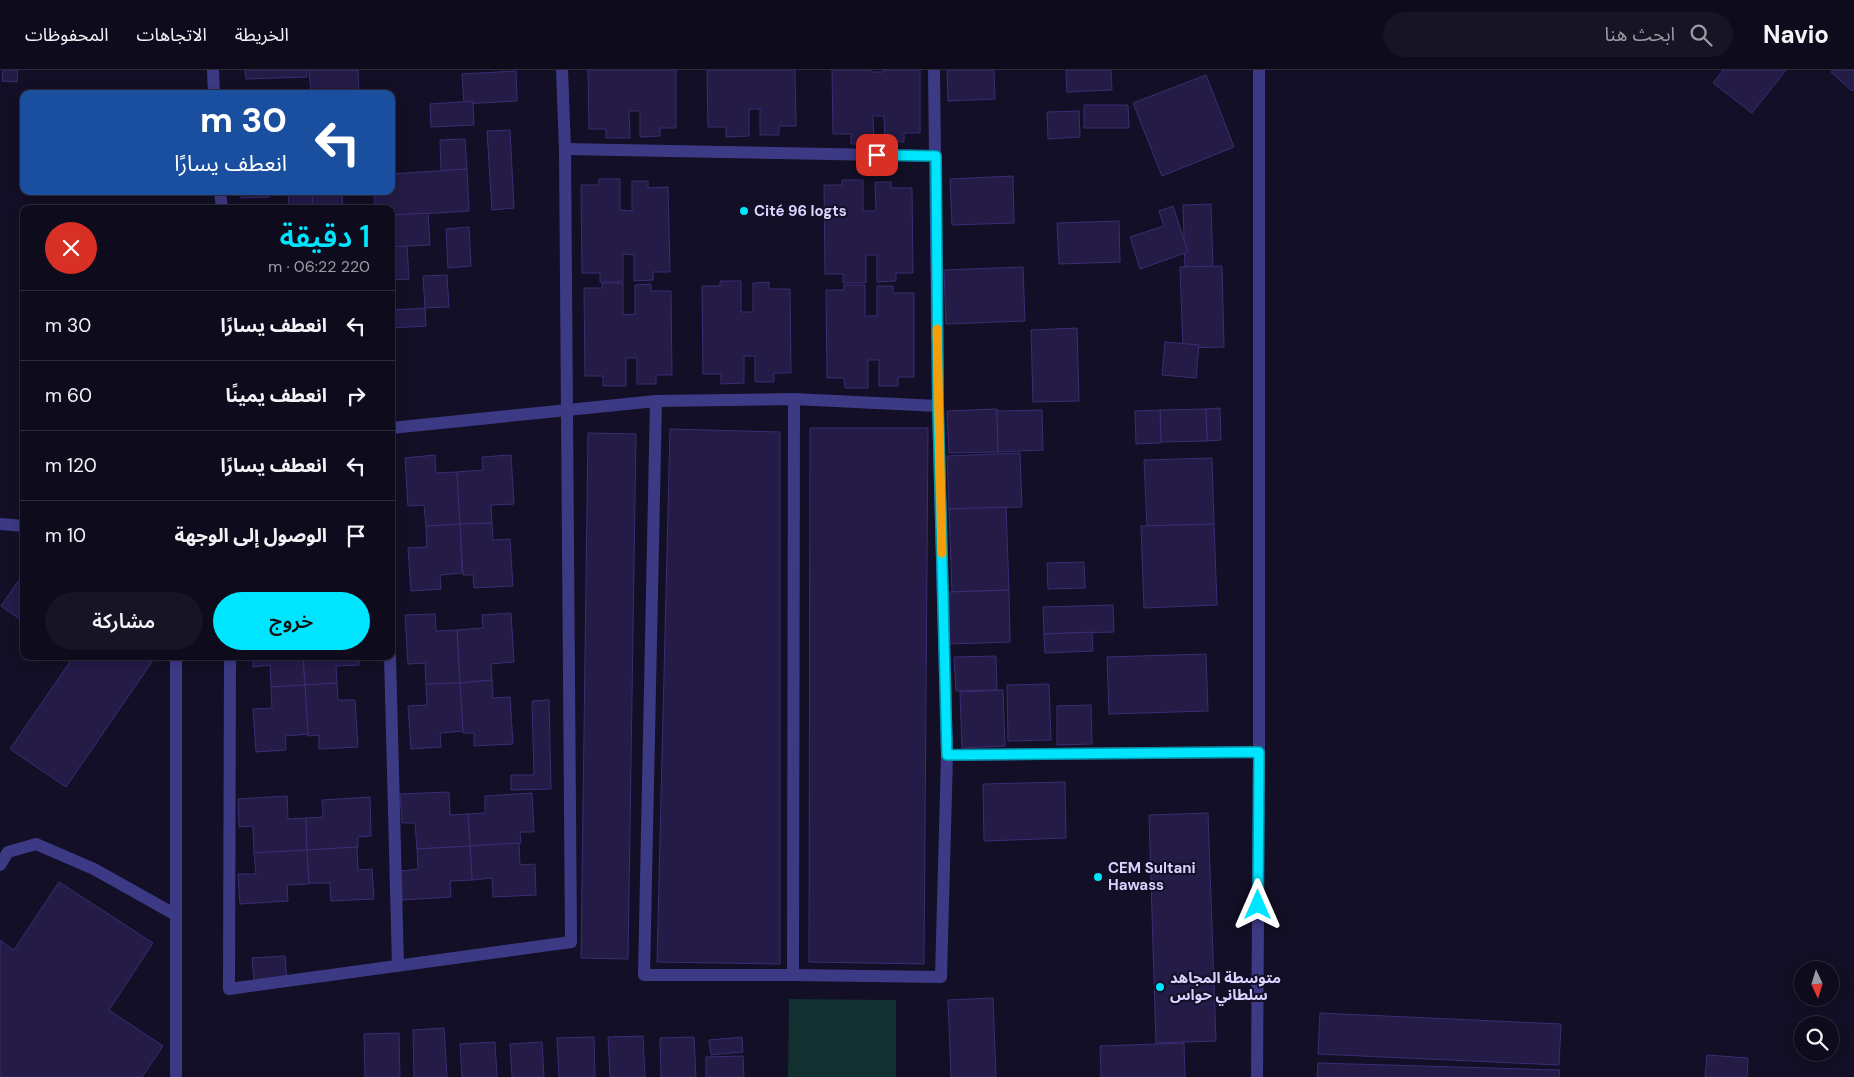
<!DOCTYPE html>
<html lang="ar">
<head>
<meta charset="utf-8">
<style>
	:root { --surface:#0e0b1c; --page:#171425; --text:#f1f3f6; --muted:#9b9ba3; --line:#2e2b3b; --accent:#00e5ff }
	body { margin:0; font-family:"DM Sans","Noto Sans Arabic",sans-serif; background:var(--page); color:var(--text); direction:rtl; height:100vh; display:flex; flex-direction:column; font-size:19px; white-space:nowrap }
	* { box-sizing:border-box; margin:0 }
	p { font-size:16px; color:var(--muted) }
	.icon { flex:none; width:28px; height:28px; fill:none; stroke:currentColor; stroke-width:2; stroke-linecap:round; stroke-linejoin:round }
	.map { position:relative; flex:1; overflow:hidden; direction:ltr }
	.details { position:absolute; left:20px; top:135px; width:375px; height:455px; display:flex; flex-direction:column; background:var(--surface); border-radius:10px; box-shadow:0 2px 12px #0003,0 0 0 1px var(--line); direction:rtl }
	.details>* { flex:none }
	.guide { position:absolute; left:20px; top:20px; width:375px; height:105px; border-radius:10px; box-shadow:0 2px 12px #0003,0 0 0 1px var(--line); direction:rtl; background:#1a4fa0; color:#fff; overflow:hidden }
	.needle { width:32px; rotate:176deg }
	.tools { position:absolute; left:1794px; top:891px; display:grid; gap:10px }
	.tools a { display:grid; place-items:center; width:45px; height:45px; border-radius:50%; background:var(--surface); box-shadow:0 2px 12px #0003,0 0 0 1px var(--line); font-size:25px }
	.pin { position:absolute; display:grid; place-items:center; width:42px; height:42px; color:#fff; margin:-21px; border-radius:10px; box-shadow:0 2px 8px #0006 }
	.me { position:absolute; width:55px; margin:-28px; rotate:0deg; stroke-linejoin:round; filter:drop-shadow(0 0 4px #0008) }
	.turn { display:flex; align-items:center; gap:18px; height:105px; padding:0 25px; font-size:22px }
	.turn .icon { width:65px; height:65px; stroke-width:2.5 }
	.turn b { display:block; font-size:35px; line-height:42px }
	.round { display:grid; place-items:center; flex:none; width:52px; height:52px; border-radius:26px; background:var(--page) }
	.headline { display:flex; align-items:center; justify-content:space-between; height:85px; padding:0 25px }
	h1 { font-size:30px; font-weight:600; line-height:38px; color:var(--accent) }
	.button { display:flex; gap:10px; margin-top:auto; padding:10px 25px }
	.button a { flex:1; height:58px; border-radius:30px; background:var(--accent); color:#111; font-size:20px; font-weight:600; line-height:58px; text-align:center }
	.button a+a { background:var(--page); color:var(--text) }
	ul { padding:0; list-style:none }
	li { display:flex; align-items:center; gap:15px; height:70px; padding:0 25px; border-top:1px solid var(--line) }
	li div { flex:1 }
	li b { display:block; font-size:19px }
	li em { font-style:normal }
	header { display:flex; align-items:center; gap:30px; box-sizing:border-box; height:70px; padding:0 25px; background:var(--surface); border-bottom:1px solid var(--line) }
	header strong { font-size:24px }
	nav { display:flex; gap:28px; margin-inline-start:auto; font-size:18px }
	.search { width:350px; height:45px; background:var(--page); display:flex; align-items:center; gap:12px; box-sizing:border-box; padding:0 18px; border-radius:28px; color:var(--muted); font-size:19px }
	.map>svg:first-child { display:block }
</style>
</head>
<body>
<header>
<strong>Navio</strong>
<div class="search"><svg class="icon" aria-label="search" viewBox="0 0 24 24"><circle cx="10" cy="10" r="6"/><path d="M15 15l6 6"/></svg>ابحث هنا</div>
<nav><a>الخريطة</a><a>الاتجاهات</a><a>المحفوظات</a></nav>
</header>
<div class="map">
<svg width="1854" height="1007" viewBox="0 0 1854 1007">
	<rect width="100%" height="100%" fill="#130f26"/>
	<path fill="#12302f" d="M789 929 896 930V1007H788Z"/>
	<g fill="#241b47" stroke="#3b2d73">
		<path d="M3 0H18L17 12 2 11Z"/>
		<path d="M245 0H307V7L246 9Z"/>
		<path d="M309 0H358L359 24H311Z"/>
		<path d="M588 0H676V58H660V66L640 67V41H629L630 68H606V59H589Z"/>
		<path d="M707 0H795L796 56H779V65H760V39H749V66L726 67V57H708Z"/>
		<path d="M832 0H871V2H883V0H920V63H904V72H885L884 46H873L874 74H851V64H833Z"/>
		<path d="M947 0H994L995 29 948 31Z"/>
		<path d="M1066 0H1111L1112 20 1067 22Z"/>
		<path d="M1723 0H1786L1752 43 1713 13Z"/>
		<path d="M1833 0H1854V19L1852 21 1831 2Z"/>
		<path d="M516 1 517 31 464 34 462 4Z"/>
		<path d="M1206 5 1234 77 1162 106 1133 33Z"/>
		<path d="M473 31 474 55 431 57 430 34Z"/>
		<path d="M1084 35H1128L1129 58H1084Z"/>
		<path d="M1079 41 1080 67 1048 69 1047 42Z"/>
		<path d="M510 60 514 138 492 140 487 61Z"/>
		<path d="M465 69 467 99 441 101 440 70Z"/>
		<path d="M467 99 469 141 391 146V139H375L374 121H391V104Z"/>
		<path d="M1013 106 1014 153 952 155 950 109Z"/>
		<path d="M599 109H620V140L632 141V111H648V118L668 117 670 202H653V210L634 211V185L623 184V212H600V203H582L581 115H599Z"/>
		<path d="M842 110H863V141H876L875 112H891V118H912L913 203H896V211L877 212V185H866V213H843V204H825L824 115H842Z"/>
		<path d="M241 121H269V127L241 128Z"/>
		<path d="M288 121H312L313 139H289Z"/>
		<path d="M312 121H342L343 139H313Z"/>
		<path d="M1211 134 1213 199 1185 200 1183 135Z"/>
		<path d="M1173 136 1188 182 1140 199 1130 167 1164 156 1159 141Z"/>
		<path d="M428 143 430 175 391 177V145Z"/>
		<path d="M1119 151 1120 192 1059 194 1057 153Z"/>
		<path d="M469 157 471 196 448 198 446 159Z"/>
		<path d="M407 176 409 209 391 210V177Z"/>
		<path d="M1222 196 1224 277 1183 278 1180 197Z"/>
		<path d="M1023 197 1025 251 946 254 944 200Z"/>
		<path d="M447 205 449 237 425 238 423 206Z"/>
		<path d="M720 211H741V242H753V213L769 212V219H790L791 303H774V312H755V286H744V313L721 314V304H703L702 216H720Z"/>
		<path d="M602 213H623V245L635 244V215L651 214V221H671L672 305H656V314H637V288H626V316H603V306H585L584 218H602Z"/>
		<path d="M844 215H865V246H877V216H893V223H914V307H898V316H879V290H868V318H845L844 308H827L826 220H844Z"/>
		<path d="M425 238 426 256 391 258V240Z"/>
		<path d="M1077 258 1079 331 1033 332 1031 260Z"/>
		<path d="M1165 272 1199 275 1196 308 1162 305Z"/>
		<path d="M1220 338 1221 370 1207 371 1206 339Z"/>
		<path d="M997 339 998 382 949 383 947 341Z"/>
		<path d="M1206 339 1207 371 1161 372 1160 340Z"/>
		<path d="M1042 340 1043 380 998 382 997 341Z"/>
		<path d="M1160 340 1161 373 1136 374 1135 341Z"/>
		<path d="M810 358H928L924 894 809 892Z"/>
		<path d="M670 359 780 362V894L657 892Z"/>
		<path d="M588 363 636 364 628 889 581 888Z"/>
		<path d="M1020 383 1022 437 949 439 947 386Z"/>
		<path d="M435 385 436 403 457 402 460 454 426 456 424 435 408 436 405 388Z"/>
		<path d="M511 385 514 434 491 435 492 453 460 454 457 402 483 400 482 387Z"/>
		<path d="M1212 388 1214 454 1147 456 1144 390Z"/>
		<path d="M1006 437 1009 520 952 522 949 439Z"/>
		<path d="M492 453 493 470 510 469 513 516 474 518 473 505H463L460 454Z"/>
		<path d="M460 454 462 503 440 505 441 519 411 521 408 478 427 477 426 456Z"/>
		<path d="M1214 454 1217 535 1144 538 1141 456Z"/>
		<path d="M1084 492 1085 518 1048 519 1047 493Z"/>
		<path d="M24 503V552L1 536Z"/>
		<path d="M1009 520 1010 572 950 574 949 522Z"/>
		<path d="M1113 535 1114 562 1044 564 1043 537Z"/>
		<path d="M511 543 514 592 491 594 492 610 460 613 457 560 483 558 482 545Z"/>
		<path d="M435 544 436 561 457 560 460 613 426 614 425 593 408 594 405 545Z"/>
		<path d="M1092 562 1093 581 1045 583 1044 564Z"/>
		<path d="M1206 584 1208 641 1109 644 1107 587Z"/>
		<path d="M74 586H156L66 717 10 679Z"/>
		<path d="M253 586H303L305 615 271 617 270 595 253 597Z"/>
		<path d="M303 586H359V595L336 596 337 613 305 615Z"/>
		<path d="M996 586 997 620 956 621 954 587Z"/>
		<path d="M492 610 493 628 510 627 513 674 474 676V663H463L460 613Z"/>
		<path d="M337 613 338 630H355L358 677 319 679V665L308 666 305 615Z"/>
		<path d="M460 613 463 661 440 663 441 677 411 679 408 636 427 635 426 614Z"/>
		<path d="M1049 614 1051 670 1008 671 1007 615Z"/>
		<path d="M305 615 308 664 285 666 286 680 256 682 253 639 272 638 271 617Z"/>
		<path d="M1003 620 1005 676 962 678 960 622Z"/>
		<path d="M549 630 551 719 511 720V705H534L532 631Z"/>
		<path d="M1091 635 1092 674 1057 675V636Z"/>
		<path d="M1065 712 1066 768 984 771 983 714Z"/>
		<path d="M449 722 450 745 468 744 470 776 417 779 415 753H402L400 724Z"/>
		<path d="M532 723 534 762H520L521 773 470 776 468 744 485 743V726Z"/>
		<path d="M287 726 288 749 306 748 307 780 254 783 253 756 239 757 238 729Z"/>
		<path d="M370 727 371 766 358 767V777L307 780 306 748 323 747 322 730Z"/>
		<path d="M1208 743 1216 971 1156 973 1149 745Z"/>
		<path d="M519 773 520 795 535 794 536 825 493 827 492 808 472 810 470 776Z"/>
		<path d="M470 776 472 810 450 811 451 827 402 830 401 801 418 799 417 779Z"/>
		<path d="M357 777 358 800 372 799 374 829 331 831 330 813H309L307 780Z"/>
		<path d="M307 780 309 814 287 815 288 831 240 834 238 804H256L254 783Z"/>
		<path d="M59 812 153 873 109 940 163 976 142 1007H0V870L14 880Z"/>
		<path d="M285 886 287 911 254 912 252 888Z"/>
		<path d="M993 928 996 1007H951L948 930Z"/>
		<path d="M1320 943 1561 954 1559 995 1318 984Z"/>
		<path d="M444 958 447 1007H414L413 960Z"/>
		<path d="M399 963 400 1007H365L364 964Z"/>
		<path d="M643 966 645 1007H610L608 967Z"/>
		<path d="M594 967 595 1007H559L557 968Z"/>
		<path d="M694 967 696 1007H661L660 968Z"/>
		<path d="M742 967 743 982 711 985 709 970Z"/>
		<path d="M495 972 497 1007H462L460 974Z"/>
		<path d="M542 972 544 1007H512L510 974Z"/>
		<path d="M1184 973 1185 1007H1101L1100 976Z"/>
		<path d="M1707 985 1748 988 1747 1007H1705Z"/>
		<path d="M743 986 744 1007H706V987Z"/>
		<path d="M1318 993 1560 1000 1559 1007H1317Z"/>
	</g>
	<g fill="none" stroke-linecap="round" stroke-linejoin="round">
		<g stroke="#3d3a85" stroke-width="12">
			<path d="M213 0 214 24"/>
			<path d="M934 0 938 336 947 685 1259 682"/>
			<path d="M565 79 936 86"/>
			<path d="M220 121 222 139"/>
			<path d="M656 331 644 905H793L794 329"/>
			<path d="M391 358 656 331 794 329 938 336"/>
			<path d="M0 454 24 456"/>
			<path d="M176 586V1007"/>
			<path d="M230 586 229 919 571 872 565 79 562 0"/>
			<path d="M390 586 398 896"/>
			<path d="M0 795 8 782 36 774 94 799 176 845"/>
			<path d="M793 905 941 907 947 685"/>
			<path d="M1257 1007 1259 682V0"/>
		</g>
	</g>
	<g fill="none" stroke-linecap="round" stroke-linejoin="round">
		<g stroke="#0095a6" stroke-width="12">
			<path id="route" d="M877 85 936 86 938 336 947 685 1259 682 1258 835"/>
		</g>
		<use href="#route" stroke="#00e5ff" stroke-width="9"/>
		<path stroke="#f59e0b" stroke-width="9" d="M937 259 942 483"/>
	</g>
	<g fill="#00e5ff" stroke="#130f26" stroke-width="2">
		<circle cx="744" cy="141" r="5"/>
		<circle cx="1098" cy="807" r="5"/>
		<circle cx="1160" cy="917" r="5"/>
	</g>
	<g text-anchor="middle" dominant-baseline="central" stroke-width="4" stroke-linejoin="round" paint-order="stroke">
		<g font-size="15" font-weight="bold" fill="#d9d4ff" stroke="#130f26" text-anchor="start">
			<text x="754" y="141">Cité 96 logts</text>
			<text x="1108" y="798">CEM Sultani<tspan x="1108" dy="17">Hawass</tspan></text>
			<text x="1170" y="908">متوسطة المجاهد<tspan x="1170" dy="17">سلطاني حواس</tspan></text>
		</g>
	</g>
</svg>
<div class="tools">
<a><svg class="needle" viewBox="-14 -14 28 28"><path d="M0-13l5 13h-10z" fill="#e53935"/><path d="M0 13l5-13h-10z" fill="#9b9ba3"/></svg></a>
<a><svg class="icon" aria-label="search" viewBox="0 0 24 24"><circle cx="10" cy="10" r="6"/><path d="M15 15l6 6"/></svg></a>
</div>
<div class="pin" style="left:877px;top:85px;background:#d93025"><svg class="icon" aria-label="arrive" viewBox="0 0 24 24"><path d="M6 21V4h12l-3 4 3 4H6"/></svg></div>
<svg class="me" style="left:1258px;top:835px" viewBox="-20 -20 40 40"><path d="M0-17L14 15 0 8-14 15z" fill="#00e5ff" stroke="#fff" stroke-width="4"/></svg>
<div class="guide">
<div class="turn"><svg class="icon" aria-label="left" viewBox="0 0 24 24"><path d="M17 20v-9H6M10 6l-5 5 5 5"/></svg><div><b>30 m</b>انعطف يسارًا</div></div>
</div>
<section class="details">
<div class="headline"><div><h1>1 دقيقة</h1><p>220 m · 06:22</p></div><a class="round" style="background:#d93025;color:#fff"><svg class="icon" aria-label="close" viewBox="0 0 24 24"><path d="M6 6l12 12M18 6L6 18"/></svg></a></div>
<ul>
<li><svg class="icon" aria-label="left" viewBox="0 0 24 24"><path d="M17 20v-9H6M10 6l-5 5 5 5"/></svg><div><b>انعطف يسارًا</b></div><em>30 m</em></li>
<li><svg class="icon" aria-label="right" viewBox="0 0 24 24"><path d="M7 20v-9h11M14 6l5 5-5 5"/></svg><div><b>انعطف يمينًا</b></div><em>60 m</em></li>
<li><svg class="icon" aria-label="left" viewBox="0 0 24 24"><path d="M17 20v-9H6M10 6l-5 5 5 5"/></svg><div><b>انعطف يسارًا</b></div><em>120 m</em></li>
<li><svg class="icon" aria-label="arrive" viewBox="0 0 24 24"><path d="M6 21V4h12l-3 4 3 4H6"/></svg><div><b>الوصول إلى الوجهة</b></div><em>10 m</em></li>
</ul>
<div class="button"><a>خروج</a><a>مشاركة</a></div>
</section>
</div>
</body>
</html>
